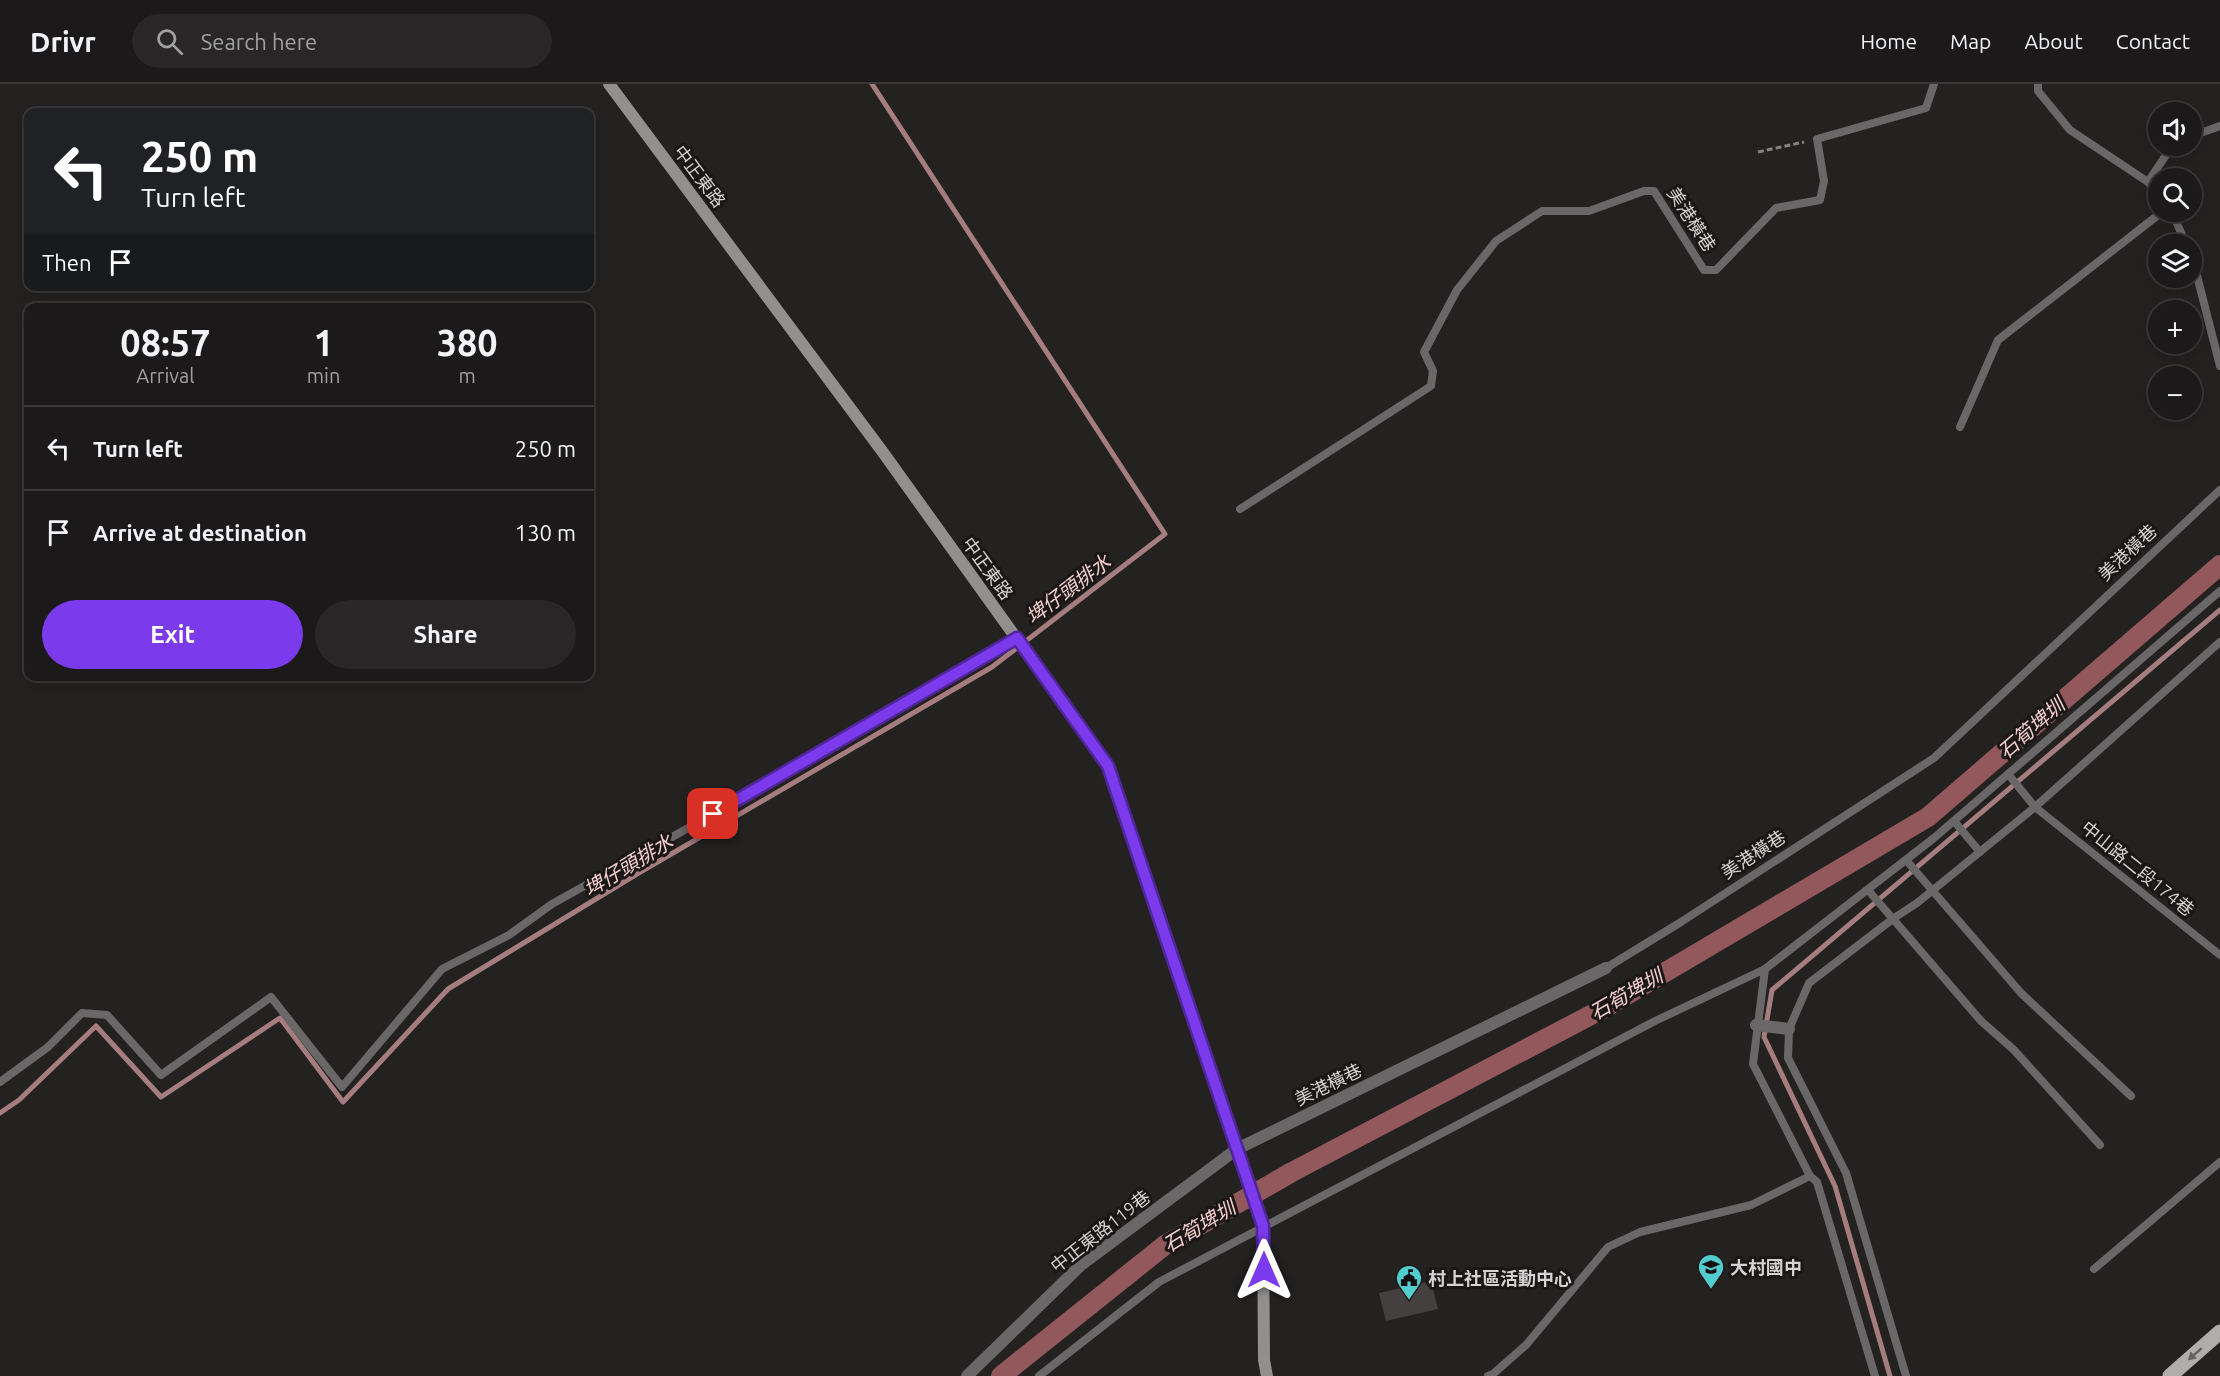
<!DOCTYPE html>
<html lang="en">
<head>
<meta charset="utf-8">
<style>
	:root { --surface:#1b1919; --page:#282626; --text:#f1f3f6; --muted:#a0a0a2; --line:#393838; --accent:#7c3aed }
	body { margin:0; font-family:Ubuntu,"Noto Sans TC",sans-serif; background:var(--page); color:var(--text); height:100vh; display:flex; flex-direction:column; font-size:22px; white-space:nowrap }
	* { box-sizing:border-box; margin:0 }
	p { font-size:20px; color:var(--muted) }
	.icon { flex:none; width:33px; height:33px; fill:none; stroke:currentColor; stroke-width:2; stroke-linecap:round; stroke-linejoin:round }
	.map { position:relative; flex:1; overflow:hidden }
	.details { position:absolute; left:24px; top:219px; width:570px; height:378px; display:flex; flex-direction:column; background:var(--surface); border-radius:12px; box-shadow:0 3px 15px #0003,0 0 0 2px var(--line) }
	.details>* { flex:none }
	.guide { position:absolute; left:24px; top:24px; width:570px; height:183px; border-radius:12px; box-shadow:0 3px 15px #0003,0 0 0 2px var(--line); background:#202124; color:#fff; overflow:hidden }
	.controls { position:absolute; left:2148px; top:18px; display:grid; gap:12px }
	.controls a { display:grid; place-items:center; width:54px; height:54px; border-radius:50%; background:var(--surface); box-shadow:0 3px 15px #0003,0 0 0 2px var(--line); font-size:30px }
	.pin { position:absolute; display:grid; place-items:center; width:51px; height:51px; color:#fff; margin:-26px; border-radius:12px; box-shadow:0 3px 9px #0006 }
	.me { position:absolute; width:66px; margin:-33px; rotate:0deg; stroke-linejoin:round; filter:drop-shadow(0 0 4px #0008) }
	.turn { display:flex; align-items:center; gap:21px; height:126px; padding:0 18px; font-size:27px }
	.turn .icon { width:78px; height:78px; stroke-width:2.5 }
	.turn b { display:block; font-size:42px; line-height:51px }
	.then { display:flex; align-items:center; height:57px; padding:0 18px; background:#0003; gap:12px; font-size:22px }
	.eta { display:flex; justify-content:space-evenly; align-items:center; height:102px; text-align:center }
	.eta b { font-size:36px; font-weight:600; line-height:42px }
	.primary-button { display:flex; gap:12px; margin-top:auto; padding:12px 18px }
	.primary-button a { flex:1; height:69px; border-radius:36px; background:var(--accent); color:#fff; font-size:24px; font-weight:600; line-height:69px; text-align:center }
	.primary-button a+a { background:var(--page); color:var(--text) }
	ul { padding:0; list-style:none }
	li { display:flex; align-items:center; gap:18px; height:84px; padding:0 18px; border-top:2px solid var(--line) }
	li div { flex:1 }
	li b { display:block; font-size:22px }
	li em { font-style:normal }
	header { display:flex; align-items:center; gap:36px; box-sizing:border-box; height:84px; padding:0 30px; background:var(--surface); border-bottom:2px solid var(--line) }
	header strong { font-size:28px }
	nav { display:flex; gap:33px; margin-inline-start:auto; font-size:21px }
	.search { width:420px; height:54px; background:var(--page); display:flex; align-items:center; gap:15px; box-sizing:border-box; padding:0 21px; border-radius:33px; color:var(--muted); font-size:22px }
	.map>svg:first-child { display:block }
</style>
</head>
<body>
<header>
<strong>Drivr</strong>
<div class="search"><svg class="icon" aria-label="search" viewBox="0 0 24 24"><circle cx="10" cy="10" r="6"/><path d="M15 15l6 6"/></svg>Search here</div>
<nav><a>Home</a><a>Map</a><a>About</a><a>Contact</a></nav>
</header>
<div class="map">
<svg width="2220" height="1292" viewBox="0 0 2220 1292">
	<rect width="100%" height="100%" fill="#242121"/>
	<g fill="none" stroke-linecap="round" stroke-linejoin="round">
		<g stroke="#a67d7f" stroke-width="5">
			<path d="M0 1029 19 1016 96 942 161 1013 280 934 343 1018 448 905 637 790 992 583 1165 450 872 0"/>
			<path d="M1890 1292 1835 1102 1764 953 1772 906 2220 526"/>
		</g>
		<path stroke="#92585b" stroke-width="20" d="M1001 1292 1165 1161 1292 1088 1608 922 1928 733 2220 481"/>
	</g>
	<path fill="#444040" d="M1431 1197 1438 1225 1386 1237 1379 1209Z"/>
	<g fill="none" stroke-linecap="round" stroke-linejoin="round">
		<path stroke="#848282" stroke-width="3" stroke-dasharray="6 3" stroke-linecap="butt" d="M1758 68 1804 58"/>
		<g stroke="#696767" stroke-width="8">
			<path d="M2038 0V7L2070 46 2148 98 2158 110"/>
			<path d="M2192 52 2220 42"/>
			<path d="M2148 98 2172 62"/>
			<path d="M2172 128 2186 160"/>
			<path d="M2192 172 2220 282"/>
			<path d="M1960 343 1998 256 2162 128"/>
			<path d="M1240 425 1431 302 1433 287 1424 268 1457 206 1496 157 1542 127H1589L1644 107H1654L1704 186H1716L1776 124 1820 116 1824 97 1817 55 1926 24 1934 0"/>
			<path d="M2008 690 2035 723 2220 871"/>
			<path d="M1954 737 1980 768"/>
			<path d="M1906 776 2021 909 2131 1012"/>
			<path d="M1868 806 1981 937 2014 966 2100 1061"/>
			<path d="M1606 884 1681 838 1934 674 2220 406"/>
			<path d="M1765 885 1753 980 1810 1092 1817 1098 1875 1292"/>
			<path d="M0 998 48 963 82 929 107 931 161 991 271 913 342 1003 442 885 509 851 552 820 733 719 1017 554"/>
			<path d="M2094 1185 2220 1078"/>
			<path d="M1039 1292 1159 1198 1655 937 1765 885 1934 754 2220 507"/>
			<path d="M1488 1292 1493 1290 1526 1261 1608 1163 1640 1148 1751 1121 1810 1092"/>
			<path d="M1906 1292 1846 1089 1788 974 1789 945 1809 899 1894 834 1917 819 2035 723 2220 558"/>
		</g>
		<g stroke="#696767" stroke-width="12">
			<path d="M1756 941 1789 945"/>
			<path d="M967 1292 1081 1181 1237 1065 1606 884"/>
		</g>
		<path stroke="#928f8f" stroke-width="12" d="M609 0 882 367 1108 682 1263 1142 1264 1276 1267 1292"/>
		<path stroke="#b1adad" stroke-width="15" d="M2170 1292 2220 1248"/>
	</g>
	<defs><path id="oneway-solid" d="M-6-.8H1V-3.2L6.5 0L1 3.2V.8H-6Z" transform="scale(1.5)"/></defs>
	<use fill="#666262" href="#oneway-solid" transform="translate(2195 1270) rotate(139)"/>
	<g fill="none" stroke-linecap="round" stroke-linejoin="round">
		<g stroke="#51269a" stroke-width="15">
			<path id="route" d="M713 730 1017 554 1108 682 1263 1142 1264 1186"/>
		</g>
		<use href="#route" stroke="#7c3aed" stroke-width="10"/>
	</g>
	<defs>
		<g id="school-pin" transform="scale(1.35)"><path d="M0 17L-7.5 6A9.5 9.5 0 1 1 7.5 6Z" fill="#52cdcf" stroke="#1b1717"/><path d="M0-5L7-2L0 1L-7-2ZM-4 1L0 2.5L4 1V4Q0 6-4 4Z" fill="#111"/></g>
		<g id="civic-pin" transform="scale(1.35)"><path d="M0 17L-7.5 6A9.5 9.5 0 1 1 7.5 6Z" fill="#52cdcf" stroke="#1b1717"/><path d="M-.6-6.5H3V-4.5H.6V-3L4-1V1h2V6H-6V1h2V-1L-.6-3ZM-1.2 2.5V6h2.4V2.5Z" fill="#111"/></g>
	</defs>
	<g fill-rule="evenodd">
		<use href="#school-pin" x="1711" y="1183"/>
		<use href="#civic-pin" x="1409" y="1194"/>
	</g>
	<g text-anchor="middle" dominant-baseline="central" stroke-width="6" stroke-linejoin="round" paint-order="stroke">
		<g font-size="18" fill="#d4d2d2" stroke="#1b1717">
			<text transform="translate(700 92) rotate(53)">中正東路</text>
			<text transform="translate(1692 135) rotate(57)">美港橫巷</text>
			<text transform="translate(2127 468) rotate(-43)">美港橫巷</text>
			<text transform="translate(988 484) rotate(54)">中正東路</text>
			<text transform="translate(1753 770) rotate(-33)">美港橫巷</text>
			<text transform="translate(2138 784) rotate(39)">中山路二段174巷</text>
			<text transform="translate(1328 1000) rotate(-26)">美港橫巷</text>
			<text transform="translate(1100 1147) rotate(-38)">中正東路119巷</text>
		</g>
		<g font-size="18" font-weight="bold" fill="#d4d2d2" stroke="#1b1717" text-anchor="start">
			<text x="1730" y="1183">大村國中</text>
			<text x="1428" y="1194">村上社區活動中心</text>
		</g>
		<g font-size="20" font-style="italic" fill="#f6d0d0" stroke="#1b1717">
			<text transform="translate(1068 505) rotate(-37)">埤仔頭排水</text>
			<text transform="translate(2031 644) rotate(-41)">石筍埤圳</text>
			<text transform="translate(628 781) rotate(-31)">埤仔頭排水</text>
			<text transform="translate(1626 910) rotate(-30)">石筍埤圳</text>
			<text transform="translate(1199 1142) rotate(-31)">石筍埤圳</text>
		</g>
	</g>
</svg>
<div class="controls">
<a><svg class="icon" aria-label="sound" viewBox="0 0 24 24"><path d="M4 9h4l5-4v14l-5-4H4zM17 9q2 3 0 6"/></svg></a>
<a><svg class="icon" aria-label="search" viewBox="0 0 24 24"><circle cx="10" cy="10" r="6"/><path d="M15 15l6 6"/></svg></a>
<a><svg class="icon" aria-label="layers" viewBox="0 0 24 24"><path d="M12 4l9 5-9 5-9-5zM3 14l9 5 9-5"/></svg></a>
<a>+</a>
<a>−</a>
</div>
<div class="pin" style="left:713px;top:730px;background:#d93025"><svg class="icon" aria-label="arrive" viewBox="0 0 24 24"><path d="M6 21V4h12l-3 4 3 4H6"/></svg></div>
<svg class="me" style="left:1264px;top:1186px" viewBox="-20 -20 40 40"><path d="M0-17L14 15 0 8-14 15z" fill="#7c3aed" stroke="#fff" stroke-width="4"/></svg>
<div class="guide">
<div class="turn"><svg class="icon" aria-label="left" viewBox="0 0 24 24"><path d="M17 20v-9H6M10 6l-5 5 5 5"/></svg><div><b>250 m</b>Turn left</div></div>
<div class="then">Then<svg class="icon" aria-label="arrive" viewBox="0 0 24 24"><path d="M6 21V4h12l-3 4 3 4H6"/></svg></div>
</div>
<section class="details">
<div class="eta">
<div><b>08:57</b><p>Arrival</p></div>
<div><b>1</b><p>min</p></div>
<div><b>380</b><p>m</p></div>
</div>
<ul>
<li><svg class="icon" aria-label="left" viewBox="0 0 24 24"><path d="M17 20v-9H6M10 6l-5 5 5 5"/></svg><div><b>Turn left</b></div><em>250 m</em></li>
<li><svg class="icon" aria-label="arrive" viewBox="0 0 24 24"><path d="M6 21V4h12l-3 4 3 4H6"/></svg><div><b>Arrive at destination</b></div><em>130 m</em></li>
</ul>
<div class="primary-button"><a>Exit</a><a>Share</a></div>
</section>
</div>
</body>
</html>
